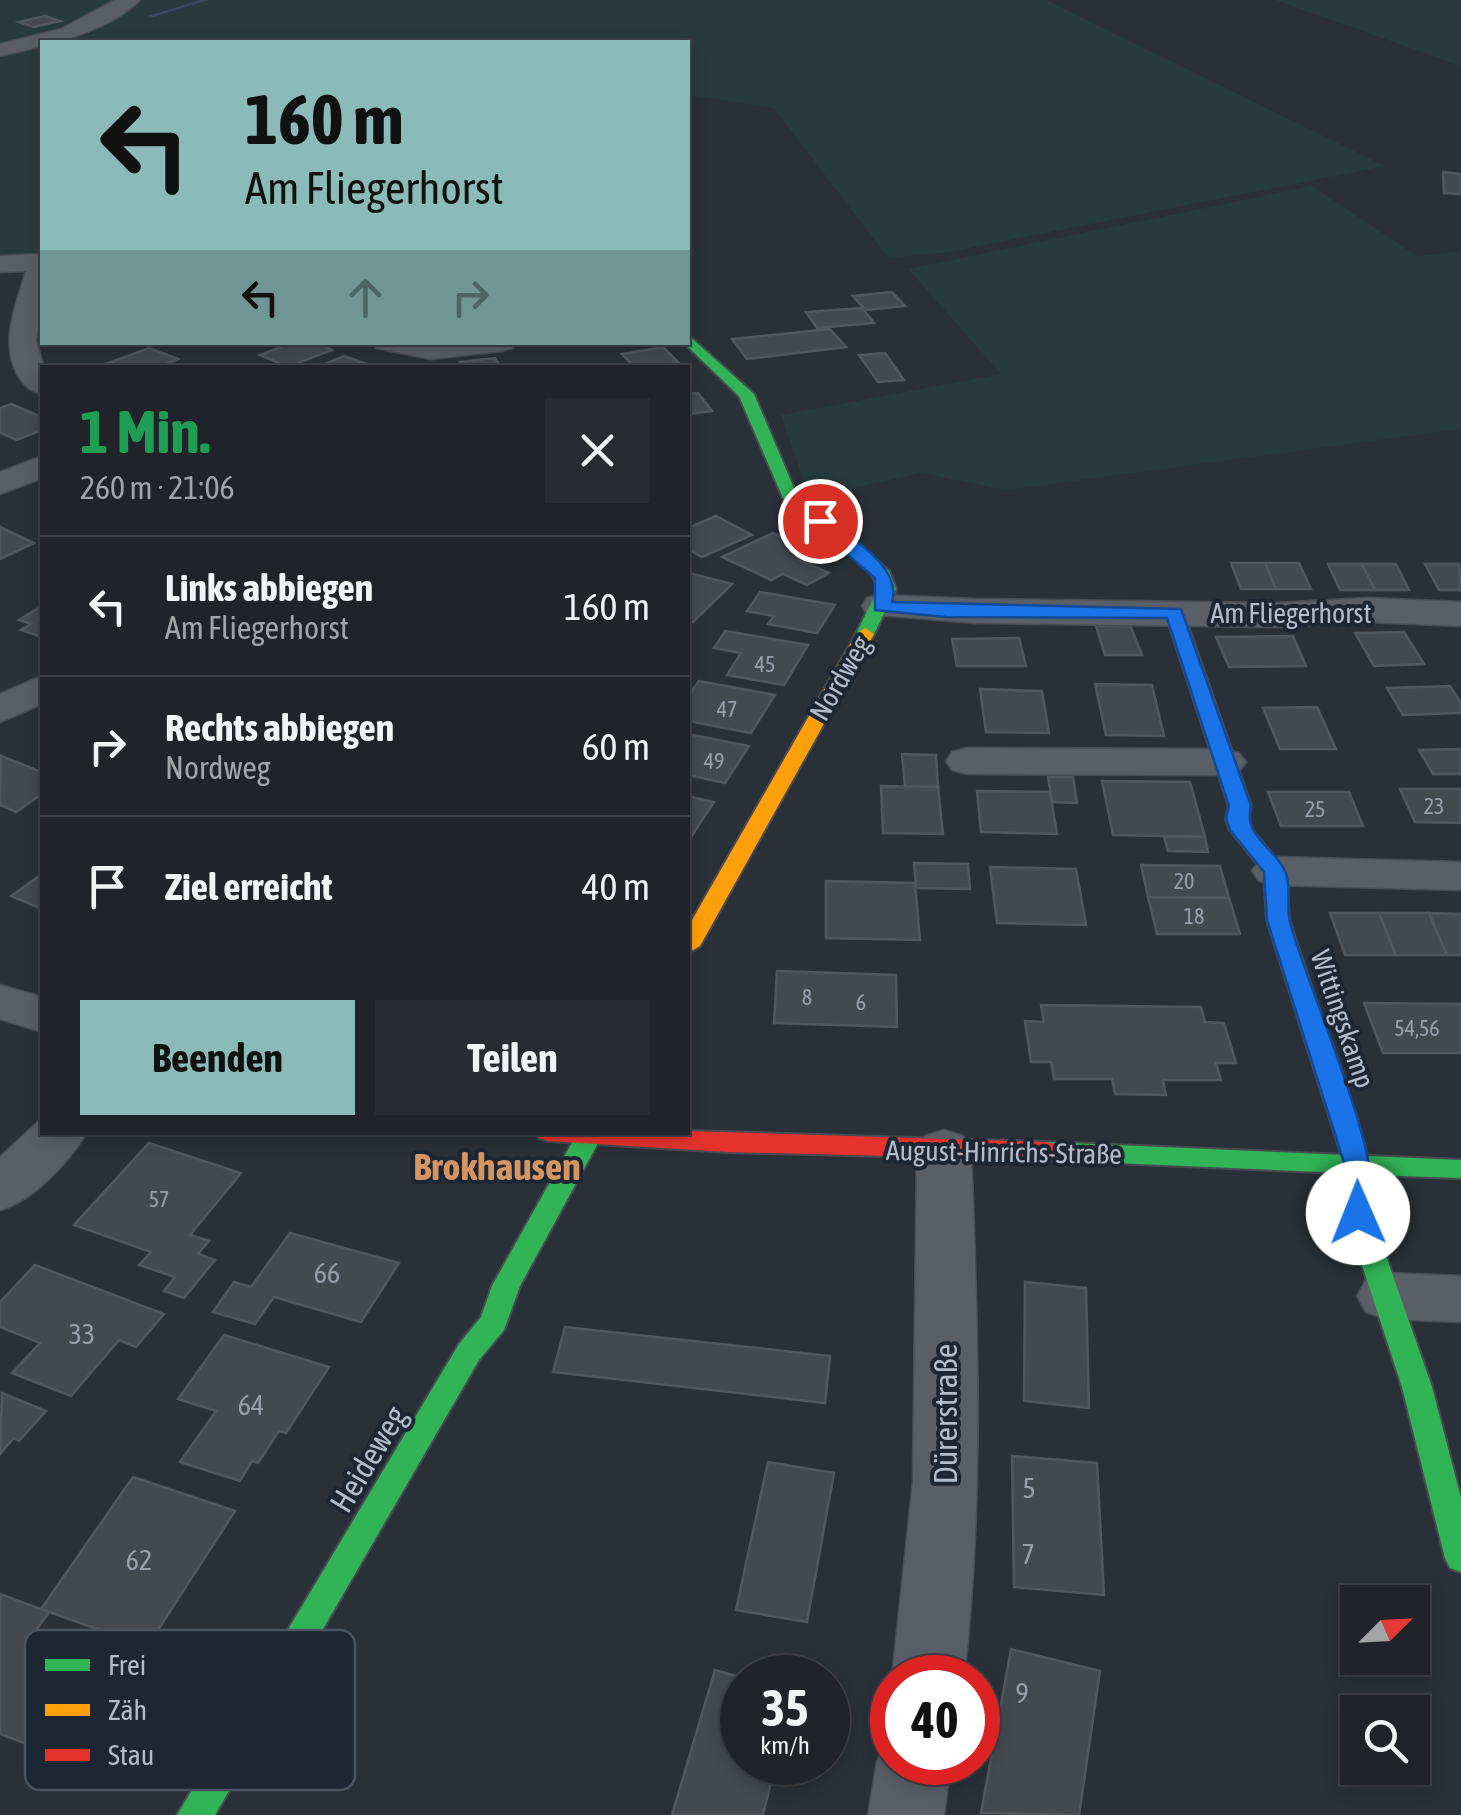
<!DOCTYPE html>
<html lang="de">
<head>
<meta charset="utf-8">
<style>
	:root { --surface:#20242a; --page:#282c32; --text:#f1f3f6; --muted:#a2a4a8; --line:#3d4147; --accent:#8bbbb9 }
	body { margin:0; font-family:"Asap Condensed",sans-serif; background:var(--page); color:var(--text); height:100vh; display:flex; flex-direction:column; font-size:38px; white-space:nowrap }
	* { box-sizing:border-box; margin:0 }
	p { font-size:32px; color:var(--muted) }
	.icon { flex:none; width:55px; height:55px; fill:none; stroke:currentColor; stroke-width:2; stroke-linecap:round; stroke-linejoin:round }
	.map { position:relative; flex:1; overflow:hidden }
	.side { position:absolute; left:40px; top:365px; width:650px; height:770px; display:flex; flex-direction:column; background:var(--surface); border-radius:0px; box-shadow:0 5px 15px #0003,0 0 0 2px var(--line) }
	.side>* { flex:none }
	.guide { position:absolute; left:40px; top:40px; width:650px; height:305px; border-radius:0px; box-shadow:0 5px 15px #0003,0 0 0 2px var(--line); background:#8bbbb9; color:#111; overflow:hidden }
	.needle { width:65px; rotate:66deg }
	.buttons { position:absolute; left:1340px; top:1585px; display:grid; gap:20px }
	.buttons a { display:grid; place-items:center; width:90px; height:90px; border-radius:0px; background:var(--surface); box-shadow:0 5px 15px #0003,0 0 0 2px var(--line); font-size:50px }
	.speed { position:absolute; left:720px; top:1655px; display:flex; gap:20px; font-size:50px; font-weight:700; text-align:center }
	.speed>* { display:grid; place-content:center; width:130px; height:130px; border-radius:50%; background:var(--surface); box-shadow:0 5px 15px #0003,0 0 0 2px var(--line); line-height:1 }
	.speed small { font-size:25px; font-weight:400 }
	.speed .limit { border:15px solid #d22; background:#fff; color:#111 }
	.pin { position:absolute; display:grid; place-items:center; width:85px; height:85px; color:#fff; margin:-42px; border:5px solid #fff; border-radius:50%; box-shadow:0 2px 10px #0007 }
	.me { position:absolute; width:110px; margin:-55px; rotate:359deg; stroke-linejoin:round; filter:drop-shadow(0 0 8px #0008) }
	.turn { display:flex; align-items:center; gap:35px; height:210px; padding:0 40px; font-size:45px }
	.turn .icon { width:130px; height:130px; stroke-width:2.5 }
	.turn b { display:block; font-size:70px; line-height:85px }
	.lanes { display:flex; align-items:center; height:95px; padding:0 40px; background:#0003; justify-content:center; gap:50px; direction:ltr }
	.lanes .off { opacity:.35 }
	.round { display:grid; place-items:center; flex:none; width:105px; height:105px; border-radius:0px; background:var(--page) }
	.headline { display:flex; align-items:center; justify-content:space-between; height:170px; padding:0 40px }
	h1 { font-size:60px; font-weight:700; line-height:75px; color:#1e9e55 }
	.cta { display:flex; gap:20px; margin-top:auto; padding:20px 40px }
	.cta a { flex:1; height:115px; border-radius:0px; background:var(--accent); color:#111; font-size:40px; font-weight:700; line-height:115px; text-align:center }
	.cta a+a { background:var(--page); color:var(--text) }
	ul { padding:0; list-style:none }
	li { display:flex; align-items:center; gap:30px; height:140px; padding:0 40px; border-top:2px solid var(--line) }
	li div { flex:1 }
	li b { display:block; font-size:38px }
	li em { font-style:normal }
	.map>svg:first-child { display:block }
</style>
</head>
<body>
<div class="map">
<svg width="1461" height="1815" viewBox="0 0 1461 1815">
	<rect width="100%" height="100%" fill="#2a3038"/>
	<g fill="#273a3e">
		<path d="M0 0H1046L1385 166 949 252 888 258 774 108 688 95V42H56L91 34 96 27 0 46Z"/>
		<path d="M1275 0H1461V66Z"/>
		<path d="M42 46V263L0 265V56Z"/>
		<path d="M1312 186 1417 256 1461 251V429L1006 490 921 473 809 498 781 415 1001 374 908 269Z"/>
	</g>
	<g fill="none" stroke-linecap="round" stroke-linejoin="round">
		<path fill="#384963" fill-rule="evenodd" d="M200 0H209L153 17 148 16Z"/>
	</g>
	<g fill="#444950" stroke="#52575f" stroke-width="2.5">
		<path d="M45 16 60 21 34 27 19 22Z"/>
		<path d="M1443 172 1461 174V194L1444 193Z"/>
		<path d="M892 292 905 306 865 310 853 296Z"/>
		<path d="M862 308 874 323 817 328 806 312Z"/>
		<path d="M830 329 846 347 747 359 732 339Z"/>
		<path d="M294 342H313L332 350 288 367 260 355Z"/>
		<path d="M663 347 679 363 635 368 622 354Z"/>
		<path d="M149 348 178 359 156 368H95Z"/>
		<path d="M885 353 904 380 878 382 859 355Z"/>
		<path d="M344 356 372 366 315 368Z"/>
		<path d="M495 358 501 368H463L460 362Z"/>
		<path d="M698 393 712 411 688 414V394Z"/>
		<path d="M11 404 42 417V430L17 440 0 433V408Z"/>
		<path d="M716 516 752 535 702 557 688 549V528Z"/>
		<path d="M0 527 34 543 0 559Z"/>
		<path d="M773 533 805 547 798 550 809 555 799 560 829 573 807 585 783 574 771 580 722 557Z"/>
		<path d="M1231 563H1265L1276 589H1241Z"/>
		<path d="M1265 563H1299L1311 589H1276Z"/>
		<path d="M1328 564H1362L1375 590H1340Z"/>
		<path d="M1362 564H1396L1409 590H1375Z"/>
		<path d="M1425 564H1459L1461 590H1439Z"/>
		<path d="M688 573 732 584 693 622 688 620Z"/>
		<path d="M760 592 835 605 817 633 768 624 774 616 747 611Z"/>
		<path d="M42 606V637L21 630 31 624 19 620Z"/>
		<path d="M1130 625 1142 655H1105L1096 626Z"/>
		<path d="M725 631 808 645 784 685 727 675 741 653 714 648Z"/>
		<path d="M1404 632 1424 664 1374 666 1355 633Z"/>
		<path d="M1293 636 1306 666 1229 667 1216 637Z"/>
		<path d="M1019 638 1026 666H957L952 639Z"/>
		<path d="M699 681 775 695 751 733 688 721V697Z"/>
		<path d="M1095 684 1152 685 1164 736 1106 735Z"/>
		<path d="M1450 686 1461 703V713L1403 715 1387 688Z"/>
		<path d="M980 689 1042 691 1049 733 986 732Z"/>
		<path d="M1317 707 1336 749H1280L1263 708Z"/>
		<path d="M688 734 749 746 725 783 688 775Z"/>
		<path d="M1461 749V774H1433L1419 750Z"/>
		<path d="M902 754 936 755 938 787H905Z"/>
		<path d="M1 756 42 772V794L16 812 0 805Z"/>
		<path d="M1048 777H1073L1077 803 1052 802Z"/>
		<path d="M1102 781 1190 782 1205 837 1113 835Z"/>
		<path d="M881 786 938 787 943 834 883 833Z"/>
		<path d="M1400 789H1461V823L1415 822Z"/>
		<path d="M977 791 1050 792 1057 834 981 832Z"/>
		<path d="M1268 792H1349L1363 826H1281Z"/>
		<path d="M688 796 714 802 689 840 688 839Z"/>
		<path d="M1164 836 1205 837 1208 852 1168 851Z"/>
		<path d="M914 863 968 864 970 889 916 888Z"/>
		<path d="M1141 865 1220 866 1229 898 1148 897Z"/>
		<path d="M990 867 1076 869 1086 925 997 923Z"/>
		<path d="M42 874V909L11 896Z"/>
		<path d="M826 881 915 883 920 940 826 938Z"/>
		<path d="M1148 897 1229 898 1240 934H1157Z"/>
		<path d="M1330 913H1379L1396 955H1345Z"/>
		<path d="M1379 913H1429L1447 955H1396Z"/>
		<path d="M1429 913 1461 914V955H1447Z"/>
		<path d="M777 971 896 975 897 1027 774 1023Z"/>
		<path d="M1364 1003 1461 1004V1053H1383Z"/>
		<path d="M1041 1005 1201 1007 1205 1022 1224 1023 1236 1063H1216L1221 1080H1163L1166 1095 1115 1094 1112 1079H1054L1051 1062H1031L1025 1021 1044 1022Z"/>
		<path d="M149 1143 241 1173 190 1235 209 1241 198 1254 215 1260 184 1298 164 1291 175 1277 139 1265 151 1252 74 1225Z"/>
		<path d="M290 1233 399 1263 361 1322 274 1297 255 1324 213 1312 234 1282 251 1287Z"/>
		<path d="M35 1265 164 1314 136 1347 119 1340 71 1396 12 1373 40 1343 0 1327V1302Z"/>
		<path d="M1025 1282 1086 1288 1089 1408 1024 1401Z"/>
		<path d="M565 1327 830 1356 825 1403 553 1372Z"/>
		<path d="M224 1335 329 1367 286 1433 279 1431 258 1463 252 1461 240 1481 180 1462 216 1411 178 1399Z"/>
		<path d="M2 1393 46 1411 19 1441 14 1438 0 1454Z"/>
		<path d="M1012 1456 1097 1463 1104 1595 1014 1587Z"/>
		<path d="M768 1462 834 1473 807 1622 736 1610Z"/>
		<path d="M133 1477 235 1511 147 1647 41 1609Z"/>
		<path d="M0 1594 49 1612 30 1639 130 1676 75 1762 0 1734Z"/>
		<path d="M1011 1649 1100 1671 1079 1815 981 1813Z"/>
		<path d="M715 1670 743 1678 742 1762H776L763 1815H672Z"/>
	</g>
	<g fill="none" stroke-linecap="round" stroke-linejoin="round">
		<g stroke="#484c53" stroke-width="3">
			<g id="street">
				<path d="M115 0H140C106 34 43 46 0 56V44L61 29Z"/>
				<path d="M42 254V307L36 341 44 368 42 394C30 391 24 385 17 374 0 340 16 306 26 271L0 272V256Z"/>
				<path d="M372 342H517L513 348 502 351 431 359 376 348Z"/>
				<path d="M42 456V478L0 494V472Z"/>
				<path d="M881 595 976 599 1276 603 1368 598 1461 602V626L1368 622 1276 627 976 623 867 614 862 606 867 598Z"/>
				<path d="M42 676V704L0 722V694Z"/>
				<path d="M967 748 1224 749 1239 753 1246 762 1239 771 1224 775 967 774 952 770 946 761 952 752Z"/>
				<path d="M1275 857 1461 862V890L1275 885 1259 881 1252 871 1259 861Z"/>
				<path d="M0 985 42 997V1032L0 1019Z"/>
				<path d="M42 1118V1132H87C69 1162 33 1201 0 1210V1157Z"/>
				<path d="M944 1130 963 1136 971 1150C978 1327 984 1502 964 1678H892L913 1481 917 1150 925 1136Z"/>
				<path d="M1387 1273 1461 1276V1322L1387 1319 1366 1312 1357 1296 1366 1280Z"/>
				<path d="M892 1735V1762H951L944 1815H868L877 1762 888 1737Z"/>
			</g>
		</g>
		<g stroke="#484c53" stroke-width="4">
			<g id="fast">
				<path d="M688 335 754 394 796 493 889 571 896 589 872 638H858L856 634 878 589 872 573 783 498 739 396 683 342H688Z"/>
				<path d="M578 1132H604L520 1286 504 1330 479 1360 215 1815H177L459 1344 481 1317 492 1286Z"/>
				<path d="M1046 1142 1461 1160V1178L1371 1175V1213L1432 1387 1461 1498V1572L1450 1568 1445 1558 1402 1387 1345 1213V1173L1046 1160 1037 1158 1033 1151 1037 1144Z"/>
			</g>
		</g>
		<g stroke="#484c53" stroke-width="4">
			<path id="slow" d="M865 628 874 634 700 946 688 953V927L856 634Z"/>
		</g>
		<g stroke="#484c53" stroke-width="4">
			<g id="jam">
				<path d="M1174 607 1183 612 1251 806 1248 819 1251 829 1286 871 1289 920 1371 1166 1367 1173H1349L1345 1166 1267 920 1264 872 1230 830 1226 819 1229 806 1165 612Z"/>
				<path d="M688 1131 1046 1142 1055 1144 1059 1151 1055 1158 1046 1160 728 1152 548 1141 539 1138 535 1132Z"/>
			</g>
		</g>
		<use href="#street" fill="#5a5e66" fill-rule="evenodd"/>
		<use href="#fast" fill="#30b455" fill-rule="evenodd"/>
		<use href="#slow" fill="#ff9f0a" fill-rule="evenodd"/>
		<use href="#jam" fill="#e5322d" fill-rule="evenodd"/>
	</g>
	<path fill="#1a73e8" stroke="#114b97" stroke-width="2.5" d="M813 517H826C850 538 903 567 892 602L1181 609 1251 806C1243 835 1272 846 1284 869 1292 884 1286 906 1290 922 1304 981 1394 1175 1368 1220H1349L1345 1213 1346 1169 1267 920 1264 872 1230 830 1226 818 1229 806 1167 618 946 617 875 610V578L813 525Z"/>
	<g text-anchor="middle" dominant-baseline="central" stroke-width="8" stroke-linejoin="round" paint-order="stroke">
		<g font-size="22" fill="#989fab">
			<text x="765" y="664">45</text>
			<text x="727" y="709">47</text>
			<text x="714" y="761">49</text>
			<text x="1434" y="806">23</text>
			<text x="1315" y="809">25</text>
			<text x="1184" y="881">20</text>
			<text x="1194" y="916">18</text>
			<text x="807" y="997">8</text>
			<text x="861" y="1002">6</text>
			<text x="1417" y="1028">54,56</text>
			<text x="159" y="1199">57</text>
		</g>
		<g font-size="28" fill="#b4bcc9" stroke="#1d2633">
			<text x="1291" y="613">Am Fliegerhorst</text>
			<text transform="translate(840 678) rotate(-60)">Nordweg</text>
			<text transform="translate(1343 1019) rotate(71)">Wittingskamp</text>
			<text transform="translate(1004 1152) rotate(1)">August-Hinrichs-Straße</text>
		</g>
		<g font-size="28" fill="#989fab">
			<text x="327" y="1273">66</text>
			<text x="82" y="1334">33</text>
			<text x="251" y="1405">64</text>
			<text x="1029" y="1488">5</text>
			<text x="1028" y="1554">7</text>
			<text x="139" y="1560">62</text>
			<text x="1022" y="1693">9</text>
		</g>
		<g font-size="32" fill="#b4bcc9" stroke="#1d2633">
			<text transform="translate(945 1414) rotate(-90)">Dürerstraße</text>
			<text transform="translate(368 1459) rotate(-59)">Heideweg</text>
		</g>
		<g font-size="38" font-weight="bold" fill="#d59563" stroke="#1d2633">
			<text x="497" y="1166">Brokhausen</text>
		</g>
	</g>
	<rect x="25" y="1630" width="330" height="160" rx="15" fill="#1d2633" stroke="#4a5360" stroke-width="2.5"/>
	<rect x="45" y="1659" width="45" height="12" fill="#30b455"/>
	<rect x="45" y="1704" width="45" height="12" fill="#ff9f0a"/>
	<rect x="45" y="1749" width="45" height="12" fill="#e5322d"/>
	<g font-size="28" fill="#b4bcc9">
		<text x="108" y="1675">Frei</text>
		<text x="108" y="1720">Zäh</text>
		<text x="108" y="1765">Stau</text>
	</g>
</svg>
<div class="buttons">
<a><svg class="needle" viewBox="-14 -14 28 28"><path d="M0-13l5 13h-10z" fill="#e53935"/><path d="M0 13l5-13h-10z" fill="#a2a4a8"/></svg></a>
<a><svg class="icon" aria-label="search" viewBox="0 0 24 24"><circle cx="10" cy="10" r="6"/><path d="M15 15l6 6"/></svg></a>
</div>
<div class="speed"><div>35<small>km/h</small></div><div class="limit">40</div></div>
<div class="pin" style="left:820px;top:521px;background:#d93025"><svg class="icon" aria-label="arrive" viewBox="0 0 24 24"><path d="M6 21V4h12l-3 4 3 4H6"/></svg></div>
<svg class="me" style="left:1358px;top:1213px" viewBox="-20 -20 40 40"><circle r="19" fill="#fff"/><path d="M0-13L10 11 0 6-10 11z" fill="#1a73e8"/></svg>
<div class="guide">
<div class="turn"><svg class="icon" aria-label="left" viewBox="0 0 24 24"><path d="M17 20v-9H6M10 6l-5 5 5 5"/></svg><div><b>160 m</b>Am Fliegerhorst</div></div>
<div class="lanes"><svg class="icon" aria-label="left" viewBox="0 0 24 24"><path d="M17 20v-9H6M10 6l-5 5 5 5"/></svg><svg class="icon off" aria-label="ahead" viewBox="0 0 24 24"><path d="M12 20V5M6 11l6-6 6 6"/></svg><svg class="icon off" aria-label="right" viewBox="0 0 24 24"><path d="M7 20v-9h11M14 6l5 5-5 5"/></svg></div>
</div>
<section class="side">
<div class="headline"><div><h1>1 Min.</h1><p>260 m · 21:06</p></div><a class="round"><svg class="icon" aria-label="close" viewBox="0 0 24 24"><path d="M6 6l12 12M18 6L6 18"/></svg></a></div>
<ul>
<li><svg class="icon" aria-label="left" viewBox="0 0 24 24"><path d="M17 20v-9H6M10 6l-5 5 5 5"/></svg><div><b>Links abbiegen</b><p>Am Fliegerhorst</p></div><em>160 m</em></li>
<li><svg class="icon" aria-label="right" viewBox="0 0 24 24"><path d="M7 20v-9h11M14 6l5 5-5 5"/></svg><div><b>Rechts abbiegen</b><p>Nordweg</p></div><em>60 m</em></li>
<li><svg class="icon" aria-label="arrive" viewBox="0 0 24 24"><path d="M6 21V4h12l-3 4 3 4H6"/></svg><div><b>Ziel erreicht</b></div><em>40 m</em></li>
</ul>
<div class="cta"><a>Beenden</a><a>Teilen</a></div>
</section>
</div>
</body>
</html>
